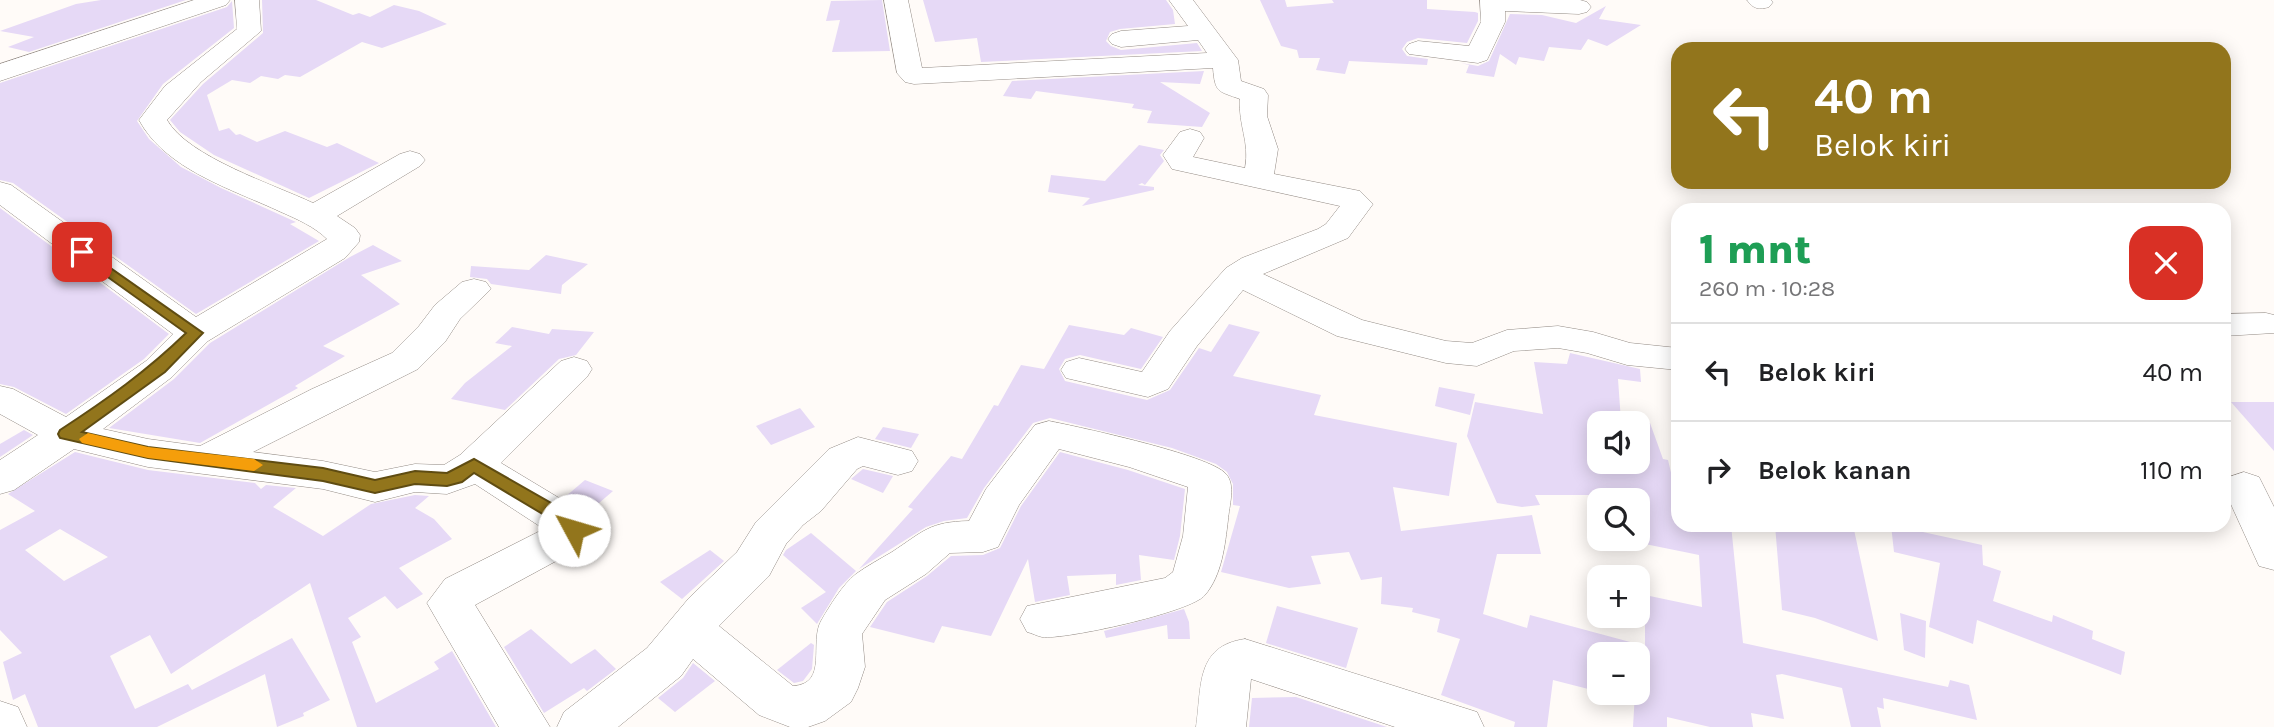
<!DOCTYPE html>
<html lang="id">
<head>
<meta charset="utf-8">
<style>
	:root { --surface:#fff; --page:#f6f6f6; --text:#202124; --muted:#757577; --line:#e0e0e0 }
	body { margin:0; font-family:Karla,sans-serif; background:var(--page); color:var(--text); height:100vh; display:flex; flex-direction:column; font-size:26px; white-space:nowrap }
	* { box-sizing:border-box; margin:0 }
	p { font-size:23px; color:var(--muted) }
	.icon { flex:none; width:38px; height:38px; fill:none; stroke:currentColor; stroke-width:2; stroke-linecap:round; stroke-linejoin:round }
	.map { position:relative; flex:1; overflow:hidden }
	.side { position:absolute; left:1671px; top:203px; width:560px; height:329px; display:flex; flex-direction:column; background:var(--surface); border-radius:21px; box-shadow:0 4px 18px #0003 }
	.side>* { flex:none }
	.banner { position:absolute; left:1671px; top:42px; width:560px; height:147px; border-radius:21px; box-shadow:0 4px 18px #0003; background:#92751c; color:#fff; overflow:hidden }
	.controls { position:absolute; left:1587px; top:411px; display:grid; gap:14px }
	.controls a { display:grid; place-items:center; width:63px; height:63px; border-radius:14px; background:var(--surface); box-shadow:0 4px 18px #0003; font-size:35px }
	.pin { position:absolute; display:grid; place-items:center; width:60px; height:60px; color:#fff; margin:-30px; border-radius:14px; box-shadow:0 4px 10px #0006 }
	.me { position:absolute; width:77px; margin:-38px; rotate:309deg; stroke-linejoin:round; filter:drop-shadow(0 0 5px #0008) }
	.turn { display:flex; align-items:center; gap:24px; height:147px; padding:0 28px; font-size:32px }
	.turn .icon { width:91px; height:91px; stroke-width:2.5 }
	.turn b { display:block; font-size:49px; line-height:60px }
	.round { display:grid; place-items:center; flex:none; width:74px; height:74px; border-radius:21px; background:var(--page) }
	.headline { display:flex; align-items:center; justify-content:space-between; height:119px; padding:0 28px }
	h1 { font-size:42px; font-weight:800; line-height:52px; color:#1e9e55 }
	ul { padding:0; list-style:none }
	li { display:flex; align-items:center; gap:21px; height:98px; padding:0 28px; border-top:2px solid var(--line) }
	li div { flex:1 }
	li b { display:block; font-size:26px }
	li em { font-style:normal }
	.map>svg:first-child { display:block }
</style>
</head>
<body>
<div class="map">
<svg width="2274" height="727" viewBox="0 0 2274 727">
	<rect width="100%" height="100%" fill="#fffbf8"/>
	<g fill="#e6d9f6" fill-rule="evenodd">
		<path d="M101 0H186L29 52 8 47 34 37 0 31 76 4Z"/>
		<path d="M262 0H316L353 15 359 13 370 17 394 5 419 11 447 24 382 48 362 42 300 77 285 75 278 79 261 76 250 83 232 80 207 95 219 131 229 128 236 135 240 134 257 142 285 131 327 147 337 143 379 163 309 198 214 155 180 132 170 120 203 84 263 33Z"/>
		<path d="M882 0 890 51 832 52 840 20 826 21 831 1Z"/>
		<path d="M923 0H1166L1173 10 1175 24 1120 29 1110 32 1106 41 1111 46 1121 50 1197 43 1202 51 981 62 977 38 935 42Z"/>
		<path d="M1260 0H1285L1287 7 1334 3 1332 0H1427V9L1475 12 1478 13V21L1467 43 1418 38 1407 42 1402 49 1407 56 1428 59 1427 65 1349 61 1345 74 1316 70 1320 58H1299L1297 50 1281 46Z"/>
		<path d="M232 1 234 28 163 84 137 121 149 139 181 167 221 188 296 222 290 224 319 241 196 314 13 183 0 180V83L227 7Z"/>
		<path d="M1606 6 1599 19 1641 25 1607 46 1588 39 1581 50 1549 47 1544 61 1519 57 1516 65 1500 54 1494 77 1466 73 1469 65 1461 63 1478 66 1489 61 1510 14 1542 15 1576 23Z"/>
		<path d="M1204 71 1200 84 1160 82 1210 113 1202 127 1147 123 1152 111 1132 108 1134 104 1036 91 1031 99 1003 96 1012 81Z"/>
		<path d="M1139 145 1164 150 1160 155 1164 161 1145 185 1142 183 1138 185 1154 187V190L1082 206 1090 198 1048 192 1051 175 1105 181Z"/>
		<path d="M0 208 169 334 144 359 66 414 14 387 0 384Z"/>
		<path d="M373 245 402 261 361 275 400 304 323 346 345 356 295 386 298 388 200 443 109 428 174 379 210 343 350 257Z"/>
		<path d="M546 255 588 264 562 285 561 294 491 284 487 279 470 277 471 266 529 270Z"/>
		<path d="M1229 324 1260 332 1233 376 1321 395 1314 415 1457 443 1449 496 1393 487 1401 531 1532 515 1541 554H1497L1483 614 1527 628 1530 615 1645 646V595L1702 607 1699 555 1645 544V500L1601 495H1535L1540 505 1522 507 1497 503 1467 436 1475 402 1543 414 1534 362 1567 364 1570 353 1640 369 1641 382 1618 379 1621 421 1650 423 1663 459 1668 460 1678 502V525H1731L1743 643 1948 687 1950 680 1969 685 1977 720 1883 698 1884 709 1877 707 1881 727H1851L1842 688 1782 674 1776 675 1784 719 1751 713 1753 727H1710L1667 717V727H1633L1635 693H1638V654H1600V692L1553 680 1547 727H1514L1515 722 1441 695 1460 639 1437 632 1440 619 1412 612 1413 608 1381 604 1382 577 1361 580 1349 552 1311 556 1321 584 1289 588 1221 572 1240 506 1233 505V484L1227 472 1216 464 1172 448 1050 418 1033 423 984 488 967 518 944 521 926 527 859 569 913 509 908 507 951 456 962 459 994 405 998 406 1021 365 1044 369 1069 325 1124 335 1131 328 1163 337 1141 369 1080 355 1065 359 1059 369 1065 381 1147 400 1170 390 1199 348 1211 352ZM1600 424H1638V462H1600Z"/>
		<path d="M512 327 549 334 552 329 594 332 576 355 559 359 505 410 451 399 465 383 512 346 495 343Z"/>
		<path d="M1439 387 1475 394 1470 415 1435 406Z"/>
		<path d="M2231 402H2274V451Z"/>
		<path d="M800 408 815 427 771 445 756 426Z"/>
		<path d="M883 427 919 434 911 448 875 439Z"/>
		<path d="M24 430 33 435 0 457V444Z"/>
		<path d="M75 452 148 470 255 483 261 489 266 485 296 488 273 507 323 536 371 504 415 495 429 496 415 508 434 519 452 539 399 568 423 594 397 609 385 596 348 618 361 637 352 642 376 703 439 669 434 662 452 651 496 727H357L310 583 171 674 150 635 110 656 135 709 188 684 192 690 292 638 330 700 303 713 304 716 277 727 265 674 157 727H38L25 694 13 700 3 662 22 653 0 630V530L35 511 8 494ZM60 529 108 557 64 581 25 550Z"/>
		<path d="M1060 452 1128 470 1185 489 1180 536 1174 560 1139 555 1141 580 1116 585V574L1067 576 1070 595 1035 602 1028 559 991 636 942 626 934 643 870 627 887 602 927 576 951 556 983 555 1000 548 1021 506Z"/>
		<path d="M863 469 893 476 883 493 851 479Z"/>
		<path d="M585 480 613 491 592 509 565 497Z"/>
		<path d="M1775 525H1853L1878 641 1815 618 1782 610Z"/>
		<path d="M1891 525 1982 545 1983 565 2001 571 1993 601 2052 622 2053 615 2093 631 2092 639 2125 652 2121 675 1977 620 1973 644 1929 627 1940 563 1894 552Z"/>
		<path d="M811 533 856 571 839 588 817 624 801 608 826 592 783 555 786 550Z"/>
		<path d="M710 550 724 561 682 599 660 582Z"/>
		<path d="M1277 606 1358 628 1346 668 1266 643Z"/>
		<path d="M1184 609 1189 622 1190 639H1168L1167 625 1106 638 1104 631Z"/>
		<path d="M1900 613 1926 621 1925 658 1904 650Z"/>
		<path d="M531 629 571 664 595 649 616 669 587 691 584 688 544 713 504 647Z"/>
		<path d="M811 643 814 645 812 669 803 681 794 683 777 670Z"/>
		<path d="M693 663 715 681 675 712 658 698 683 678Z"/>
		<path d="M1296 697 1387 727H1249L1252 698Z"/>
	</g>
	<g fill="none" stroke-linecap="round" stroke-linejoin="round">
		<g stroke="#938b85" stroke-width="1">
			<g id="minor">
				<path d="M194 0H230L226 5 0 81V64Z"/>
				<path d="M235 0H259L261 31 201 82 167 120C188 157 275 185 313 203L400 154 410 151 420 154 425 160 420 166 337 216 355 228 360 235 359 242 345 258 208 341 172 377 103 429 148 439 200 446 312 389 392 353 419 326 435 305 462 282 474 279 486 282 491 289 460 319 445 342 418 369 253 452 323 461 375 472 415 464 444 465 460 455 561 361 574 357 587 361 592 369 587 377 501 463 589 516 595 527 582 547 475 605 550 727H499L427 603 445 579 544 529 475 484 447 494 415 492 375 502 323 489 148 467 74 449 14 490 0 494V460L38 435 0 414V386L13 389 66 417 146 361 173 334 0 205V182L11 185 196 317 327 239C315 227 297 219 281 212 232 189 166 170 139 120L165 86 237 29Z"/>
				<path d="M884 0H908L922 68 1207 53 1198 40 1121 47 1112 44 1108 39 1112 34 1121 31 1188 26 1169 0H1193L1238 60 1241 81 1264 89 1268 95 1267 116 1278 149 1274 174 1360 191 1373 204 1348 238 1263 274 1362 320 1446 341 1472 343 1507 330 1558 326 1593 332 1630 343 1678 348V370L1627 365 1587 353 1558 348 1514 351 1477 366 1446 363 1337 336 1243 290 1197 346 1168 389 1148 397 1066 378 1061 370 1066 362 1079 358 1142 372 1170 331 1226 268 1242 258 1318 229 1326 224 1340 206 1172 169 1163 155 1180 132 1190 129 1200 132 1204 138 1193 157 1245 168C1250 141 1238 126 1240 99 1218 91 1215 93 1213 68L914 84 905 82 897 73Z"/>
				<path d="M1480 0H1580L1587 2 1591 7 1587 12 1579 14 1505 11V22L1487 60 1478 63 1409 54 1405 49 1409 44 1418 41 1469 46 1481 22Z"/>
				<path d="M1747 0H1771L1773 2 1769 7C1759 10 1753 9 1747 0Z"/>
				<path d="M2266 313 2274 315V333L2224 336V314Z"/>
				<path d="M1049 421C1079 427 1210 455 1226 474 1236 485 1229 506 1228 520 1225 545 1222 575 1205 595 1192 612 1064 640 1042 637 1037 636 1032 633 1027 632L1020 619 1027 606 1165 578 1173 572 1183 536 1188 487 1129 467 1059 449 1019 505 998 547 983 552 950 553 926 574 885 600 862 634 865 667 858 688 851 702 825 721 808 727H790L759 715 693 659 681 676 618 727H557L564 712 647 648 689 598 737 552 756 522 829 449 858 437 912 451 918 461 912 471 898 475 863 466 857 469 821 511 803 525 786 544 769 576 719 626 793 686C829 684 809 642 821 621 829 607 843 584 856 574 867 566 880 559 892 552 924 531 929 522 969 521L986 489 1035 425Z"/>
				<path d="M2244 472 2259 477 2274 507V570L2259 566 2224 489 2229 477Z"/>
				<path d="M1245 639 1477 712 1484 727H1395L1251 679 1246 727H1196C1202 687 1195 646 1245 639Z"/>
				<path d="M0 701 18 707 27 727H0Z"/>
			</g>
		</g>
		<use href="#minor" fill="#fff" fill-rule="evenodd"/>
	</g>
	<path fill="#92751c" stroke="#5f4c12" stroke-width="2" d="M82 248 203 333 165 372 82 432 148 447 323 468 375 480 415 471 447 473 474 459 574 516 583 530 580 535H567L561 525 474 473 462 482 447 486 415 484 375 493 323 481 148 458 60 438 58 434 60 430C106 400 147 371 186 333L77 255V249Z"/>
	<path fill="#f59e0b" d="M88 433 148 447 254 459 263 465 254 471 148 458 82 443 79 439Z"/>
</svg>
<div class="controls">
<a><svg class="icon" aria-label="sound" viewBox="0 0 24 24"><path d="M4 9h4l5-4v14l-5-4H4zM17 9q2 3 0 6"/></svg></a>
<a><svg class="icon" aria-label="search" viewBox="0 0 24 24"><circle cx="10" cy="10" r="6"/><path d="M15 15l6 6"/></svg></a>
<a>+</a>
<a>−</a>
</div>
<div class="pin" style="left:82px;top:252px;background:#d93025"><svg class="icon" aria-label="arrive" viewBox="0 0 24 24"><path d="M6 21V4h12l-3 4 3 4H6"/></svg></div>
<svg class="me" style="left:574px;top:530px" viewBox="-20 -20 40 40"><circle r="19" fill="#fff"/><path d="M0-13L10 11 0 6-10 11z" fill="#92751c"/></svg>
<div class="banner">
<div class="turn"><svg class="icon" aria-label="left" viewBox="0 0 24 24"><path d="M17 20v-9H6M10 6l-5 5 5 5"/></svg><div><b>40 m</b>Belok kiri</div></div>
</div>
<section class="side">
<div class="headline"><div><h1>1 mnt</h1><p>260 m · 10:28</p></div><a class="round" style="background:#d93025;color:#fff"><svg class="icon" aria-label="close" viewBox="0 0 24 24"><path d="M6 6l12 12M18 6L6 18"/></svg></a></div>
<ul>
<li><svg class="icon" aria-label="left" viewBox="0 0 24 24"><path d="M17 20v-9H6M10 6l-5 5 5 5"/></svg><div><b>Belok kiri</b></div><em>40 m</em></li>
<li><svg class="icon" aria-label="right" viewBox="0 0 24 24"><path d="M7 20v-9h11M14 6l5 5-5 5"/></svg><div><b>Belok kanan</b></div><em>110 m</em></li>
</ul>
</section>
</div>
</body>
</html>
